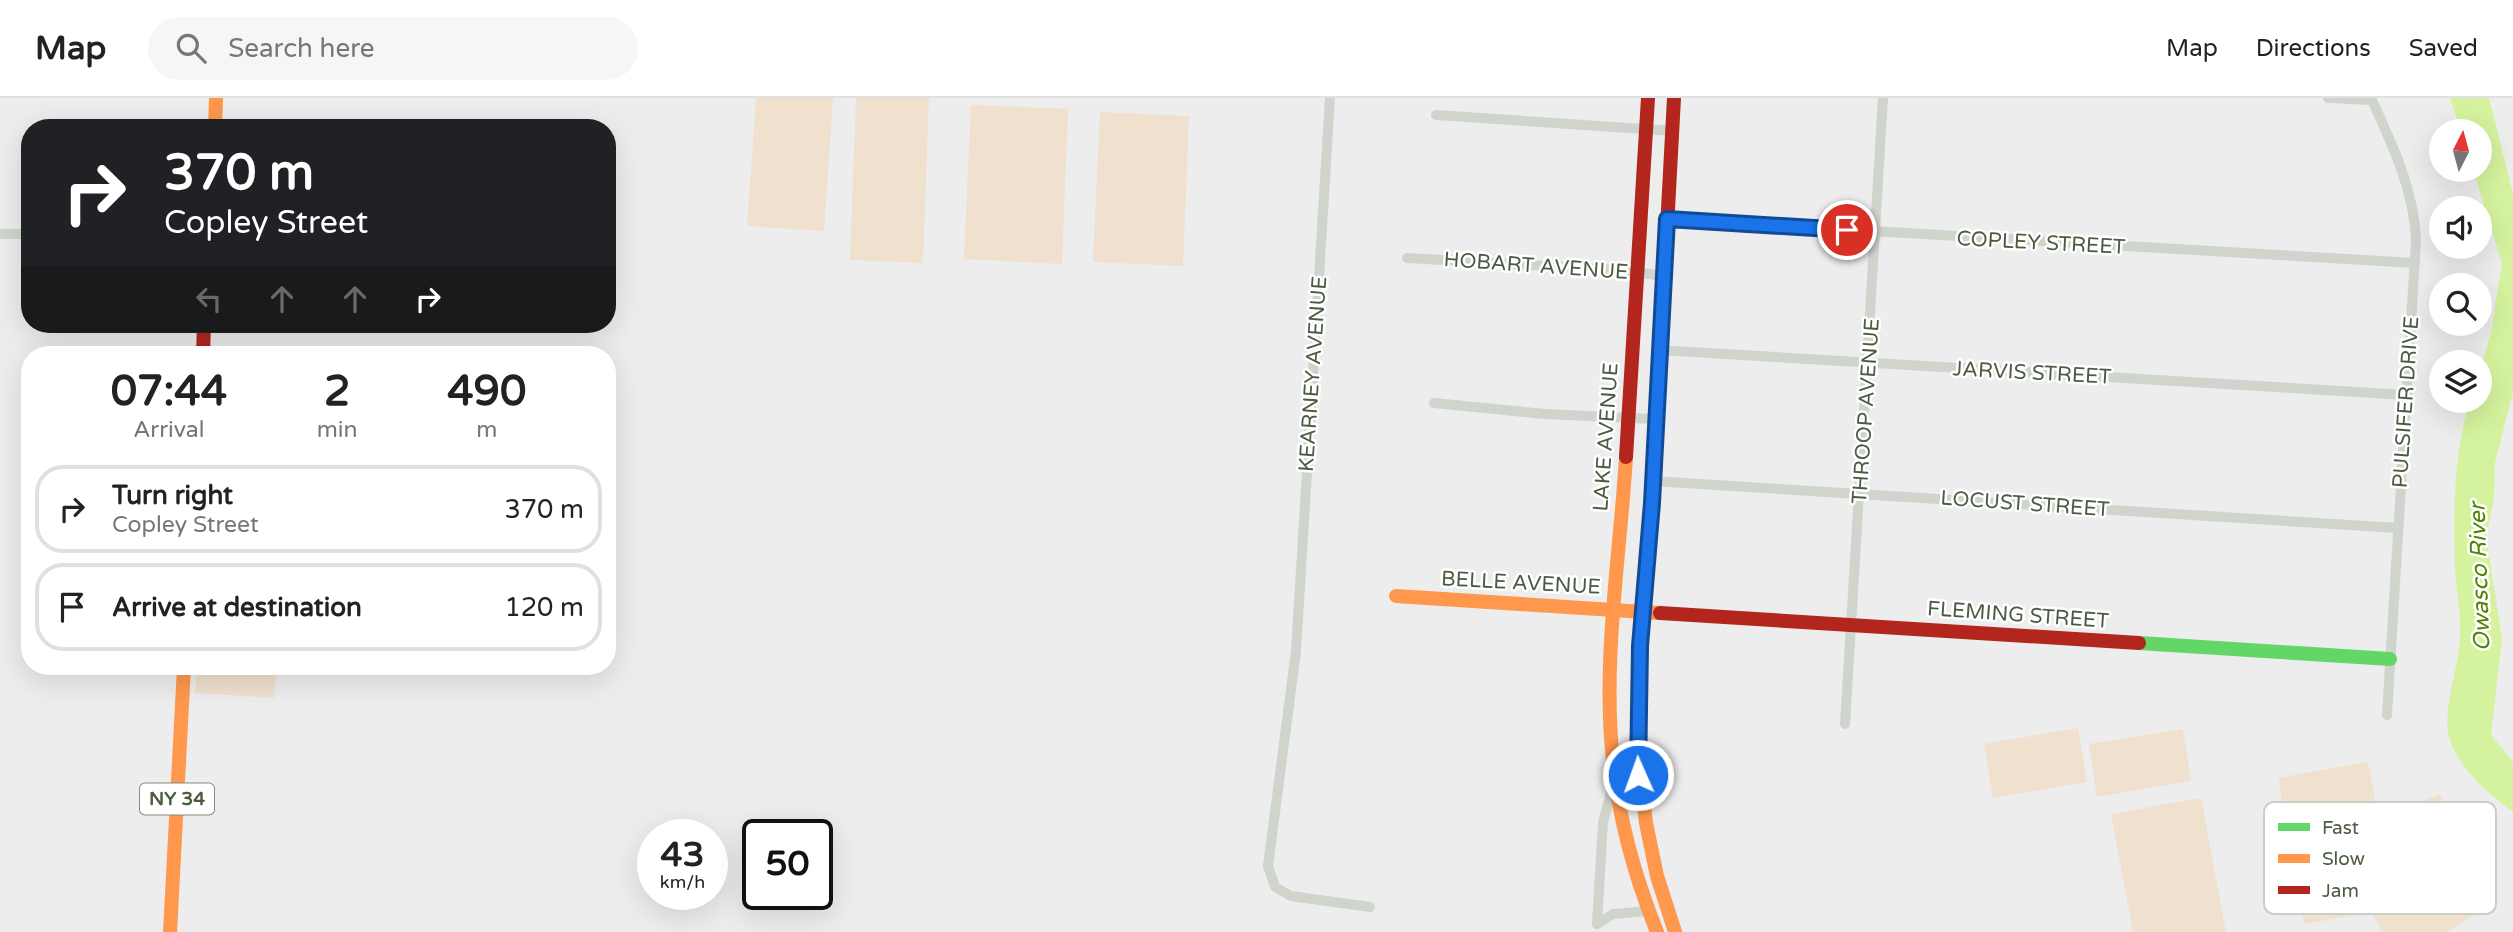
<!DOCTYPE html>
<html lang="en">
<head>
<meta charset="utf-8">
<style>
	:root { --surface:#fff; --page:#f6f6f6; --text:#222; --muted:#767676; --line:#e0e0e0 }
	body { margin:0; font-family:"Varela Round",sans-serif; background:var(--page); color:var(--text); height:100vh; display:flex; flex-direction:column; font-size:26px; white-space:nowrap }
	* { box-sizing:border-box; margin:0 }
	p { font-size:23px; color:var(--muted) }
	.icon { flex:none; width:38px; height:38px; fill:none; stroke:currentColor; stroke-width:2; stroke-linecap:round; stroke-linejoin:round }
	.map { position:relative; flex:1; overflow:hidden }
	.details { position:absolute; left:21px; top:248px; width:595px; height:329px; display:flex; flex-direction:column; background:var(--surface); border-radius:28px; box-shadow:0 7px 28px #0002 }
	.details>* { flex:none }
	.guide { position:absolute; left:21px; top:21px; width:595px; height:214px; border-radius:28px; box-shadow:0 7px 28px #0002; background:#202124; color:#fff; overflow:hidden }
	.needle { width:46px; rotate:6deg }
	.fabs { position:absolute; left:2429px; top:21px; display:grid; gap:14px }
	.fabs a { display:grid; place-items:center; width:63px; height:63px; border-radius:50%; background:var(--surface); box-shadow:0 7px 28px #0002; font-size:35px }
	.speed { position:absolute; left:637px; top:721px; display:flex; gap:14px; font-size:35px; font-weight:700; text-align:center }
	.speed>* { display:grid; place-content:center; width:91px; height:91px; border-radius:50%; background:var(--surface); box-shadow:0 7px 28px #0002; line-height:1 }
	.speed small { font-size:18px; font-weight:400 }
	.speed .limit { border:4px solid #111; border-radius:10px; background:#fff; color:#111 }
	.pin { position:absolute; display:grid; place-items:center; width:60px; height:60px; color:#fff; margin:-30px; border:4px solid #fff; border-radius:50%; box-shadow:0 2px 7px #0007 }
	.me { position:absolute; width:77px; margin:-38px; rotate:358deg; stroke-linejoin:round; filter:drop-shadow(0 0 5px #0008) }
	.turn { display:flex; align-items:center; gap:24px; height:147px; padding:0 28px; font-size:32px }
	.turn .icon { width:91px; height:91px; stroke-width:2.5 }
	.turn b { display:block; font-size:49px; line-height:60px }
	.lanes { display:flex; align-items:center; height:66px; padding:0 28px; background:#0003; justify-content:center; gap:35px; direction:ltr }
	.lanes .off { opacity:.35 }
	.eta { display:flex; justify-content:space-evenly; align-items:center; height:119px; text-align:center }
	.eta b { font-size:42px; font-weight:700; line-height:49px }
	ul { padding:0; list-style:none }
	li { display:flex; align-items:center; gap:21px; height:88px; margin:0 14px 10px; padding:0 14px; border:4px solid var(--line); border-radius:28px }
	li div { flex:1 }
	li b { display:block; font-size:26px }
	li em { font-style:normal }
	header { display:flex; align-items:center; gap:42px; box-sizing:border-box; height:98px; padding:0 35px; background:var(--surface); border-bottom:2px solid var(--line) }
	header strong { font-size:33px }
	nav { display:flex; gap:38px; margin-inline-start:auto; font-size:24px }
	.search { width:490px; height:63px; background:var(--page); display:flex; align-items:center; gap:18px; box-sizing:border-box; padding:0 24px; border-radius:38px; color:var(--muted); font-size:26px }
	.map>svg:first-child { display:block }
</style>
</head>
<body>
<header>
<strong>Map</strong>
<div class="search"><svg class="icon" aria-label="search" viewBox="0 0 24 24"><circle cx="10" cy="10" r="6"/><path d="M15 15l6 6"/></svg>Search here</div>
<nav><a>Map</a><a>Directions</a><a>Saved</a></nav>
</header>
<div class="map">
<svg width="2513" height="834" viewBox="0 0 2513 834">
	<rect width="100%" height="100%" fill="#ededee"/>
	<g fill="#f0e0ce">
		<path d="M756 0H833L824 133 747 128Z"/>
		<path d="M856 0H929L923 165 850 162Z"/>
		<path d="M971 7 1068 11 1062 166 964 161Z"/>
		<path d="M1100 14 1189 18 1183 168 1093 164Z"/>
		<path d="M197 569H276L274 600 195 595Z"/>
		<path d="M2078 630 2087 684 1993 700 1984 646Z"/>
		<path d="M2183 631 2191 683 2097 699 2089 646Z"/>
		<path d="M2368 664 2381 735 2414 706 2439 696 2496 794 2495 803 2448 834H2382L2371 814 2304 826 2278 680Z"/>
		<path d="M2201 700 2226 834H2133L2111 716Z"/>
	</g>
	<path fill="#d5f39e" d="M2450 0H2489L2513 96V294L2495 365 2494 402 2486 438 2502 541 2491 637 2513 664V714C2487 695 2453 666 2448 633 2444 605 2460 566 2460 537 2461 514 2456 491 2455 468 2453 416 2454 353 2470 303H2480V270L2491 235 2502 165 2473 72H2480V33H2461Z"/>
	<g fill="none" stroke-linecap="round" stroke-linejoin="round">
		<g stroke="#cfd4cd" stroke-width="10">
			<path d="M1330 0 1296 553 1268 768 1275 789 1291 798 1370 809"/>
			<path d="M2328 0 2372 2"/>
			<path d="M2371 0C2392 46 2414 91 2416 142L2387 617"/>
			<path d="M1436 17 1673 33"/>
			<path d="M1667 121 2415 165"/>
			<path d="M0 136H30"/>
			<path d="M1407 160 1618 172 1664 178"/>
			<path d="M1658 252 2407 297"/>
			<path d="M1434 305 1545 316 1654 321"/>
			<path d="M1652 383 2398 430"/>
			<path d="M1845 626 1883 0"/>
			<path d="M1597 826 1603 724 1615 680 1638 677"/>
			<path d="M1597 826 1613 816 1649 813"/>
		</g>
		<path stroke="#63d668" stroke-width="14" d="M2139 545 2390 561"/>
		<g stroke="#ff974d" stroke-width="14">
			<path d="M215 30 216 0"/>
			<path d="M1657 315 1640 570V673L1646 725 1657 778 1675 834"/>
			<path d="M1626 359C1620 459 1602 563 1613 663 1619 723 1635 779 1657 834"/>
			<path d="M1396 498 1660 515"/>
			<path d="M170 834 184 569"/>
		</g>
		<g stroke="#b3261e" stroke-width="14">
			<path d="M203 257 204 226"/>
			<path d="M1657 315 1674 0"/>
			<path d="M1626 359 1648 0"/>
			<path d="M1660 515 2139 545"/>
		</g>
	</g>
	<g fill="none" stroke-linecap="round" stroke-linejoin="round">
		<g stroke="#114b97" stroke-width="18">
			<path id="route" d="M1638 677 1640 548 1652 405 1667 121 1847 132"/>
		</g>
		<use href="#route" stroke="#1a73e8" stroke-width="12"/>
	</g>
	<g text-anchor="middle" dominant-baseline="central" stroke-width="5" stroke-linejoin="round" paint-order="stroke">
		<rect fill="#fff" stroke="#828d7b" stroke-width="2" x="140" y="685.5" width="74" height="31" rx="5"/>
		<g font-size="19" font-weight="bold" fill="#4c5c42">
			<text x="177" y="701">NY 34</text>
		</g>
		<g font-size="21" fill="#4c5c42" stroke="#fff">
			<text transform="translate(2041 145) rotate(3)">COPLEY STREET</text>
			<text transform="translate(1536 168) rotate(4)">HOBART AVENUE</text>
			<text transform="translate(2032 275) rotate(3)">JARVIS STREET</text>
			<text transform="translate(1313 276) rotate(-86)">KEARNEY AVENUE</text>
			<text transform="translate(2406 304) rotate(-86)">PULSIFER DRIVE</text>
			<text transform="translate(1866 313) rotate(-86)">THROOP AVENUE</text>
			<text transform="translate(1606 339) rotate(-86)">LAKE AVENUE</text>
			<text transform="translate(2025 406) rotate(4)">LOCUST STREET</text>
			<text transform="translate(1521 485) rotate(3)">BELLE AVENUE</text>
			<text transform="translate(2018 517) rotate(4)">FLEMING STREET</text>
		</g>
		<g font-size="23" font-style="italic" fill="#568105" stroke="#fff">
			<text transform="translate(2480 479) rotate(-92)">Owasco River</text>
		</g>
	</g>
	<rect x="2264" y="704" width="232" height="112" rx="10" fill="#fff" stroke="#c9cec6" stroke-width="2"/>
	<rect x="2278" y="725" width="32" height="8" fill="#63d668"/>
	<rect x="2278" y="756" width="32" height="9" fill="#ff974d"/>
	<rect x="2278" y="788" width="32" height="8" fill="#b3261e"/>
	<g font-size="19" fill="#4c5c42">
		<text x="2322" y="736">Fast</text>
		<text x="2322" y="767">Slow</text>
		<text x="2322" y="799">Jam</text>
	</g>
</svg>
<div class="fabs">
<a><svg class="needle" viewBox="-14 -14 28 28"><path d="M0-13l5 13h-10z" fill="#e53935"/><path d="M0 13l5-13h-10z" fill="#767676"/></svg></a>
<a><svg class="icon" aria-label="sound" viewBox="0 0 24 24"><path d="M4 9h4l5-4v14l-5-4H4zM17 9q2 3 0 6"/></svg></a>
<a><svg class="icon" aria-label="search" viewBox="0 0 24 24"><circle cx="10" cy="10" r="6"/><path d="M15 15l6 6"/></svg></a>
<a><svg class="icon" aria-label="layers" viewBox="0 0 24 24"><path d="M12 4l9 5-9 5-9-5zM3 14l9 5 9-5"/></svg></a>
</div>
<div class="speed"><div>43<small>km/h</small></div><div class="limit">50</div></div>
<div class="pin" style="left:1847px;top:132px;background:#d93025"><svg class="icon" aria-label="arrive" viewBox="0 0 24 24"><path d="M6 21V4h12l-3 4 3 4H6"/></svg></div>
<svg class="me" style="left:1638px;top:677px" viewBox="-20 -20 40 40"><circle r="17" fill="#1a73e8" stroke="#fff" stroke-width="3"/><path d="M0-11L8 9 0 5-8 9z" fill="#fff"/></svg>
<div class="guide">
<div class="turn"><svg class="icon" aria-label="right" viewBox="0 0 24 24"><path d="M7 20v-9h11M14 6l5 5-5 5"/></svg><div><b>370 m</b>Copley Street</div></div>
<div class="lanes"><svg class="icon off" aria-label="left" viewBox="0 0 24 24"><path d="M17 20v-9H6M10 6l-5 5 5 5"/></svg><svg class="icon off" aria-label="ahead" viewBox="0 0 24 24"><path d="M12 20V5M6 11l6-6 6 6"/></svg><svg class="icon off" aria-label="ahead" viewBox="0 0 24 24"><path d="M12 20V5M6 11l6-6 6 6"/></svg><svg class="icon" aria-label="right" viewBox="0 0 24 24"><path d="M7 20v-9h11M14 6l5 5-5 5"/></svg></div>
</div>
<section class="details">
<div class="eta">
<div><b>07:44</b><p>Arrival</p></div>
<div><b>2</b><p>min</p></div>
<div><b>490</b><p>m</p></div>
</div>
<ul>
<li><svg class="icon" aria-label="right" viewBox="0 0 24 24"><path d="M7 20v-9h11M14 6l5 5-5 5"/></svg><div><b>Turn right</b><p>Copley Street</p></div><em>370 m</em></li>
<li><svg class="icon" aria-label="arrive" viewBox="0 0 24 24"><path d="M6 21V4h12l-3 4 3 4H6"/></svg><div><b>Arrive at destination</b></div><em>120 m</em></li>
</ul>
</section>
</div>
</body>
</html>
